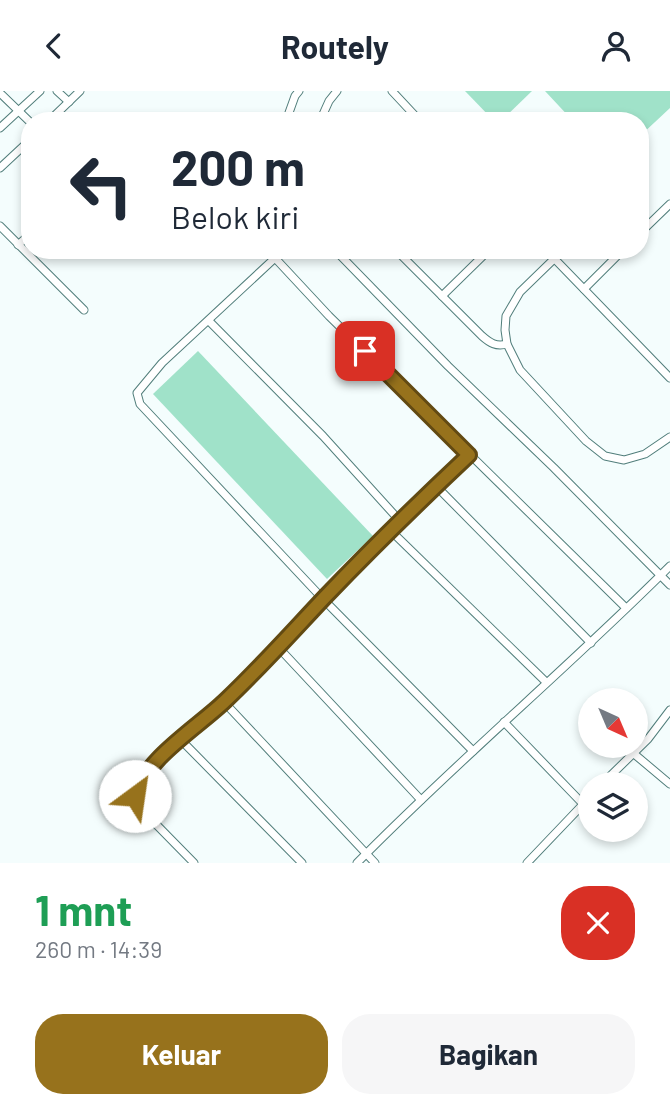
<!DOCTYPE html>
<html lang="id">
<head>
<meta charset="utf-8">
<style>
	:root { --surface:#fff; --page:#f6f6f7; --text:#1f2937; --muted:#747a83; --accent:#97721c }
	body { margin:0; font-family:Barlow,sans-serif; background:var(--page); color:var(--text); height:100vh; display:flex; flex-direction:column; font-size:26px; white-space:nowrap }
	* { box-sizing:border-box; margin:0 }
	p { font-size:23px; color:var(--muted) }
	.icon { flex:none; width:38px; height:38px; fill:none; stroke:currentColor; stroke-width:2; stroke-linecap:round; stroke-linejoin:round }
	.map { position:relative; height:772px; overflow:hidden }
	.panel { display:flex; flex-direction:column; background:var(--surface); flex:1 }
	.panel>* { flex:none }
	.hud { position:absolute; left:21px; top:21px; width:628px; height:147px; border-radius:28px; box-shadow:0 4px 10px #0003; background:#fff; color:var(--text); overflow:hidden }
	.needle { width:46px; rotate:136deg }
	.tools { position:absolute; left:578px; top:597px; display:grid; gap:14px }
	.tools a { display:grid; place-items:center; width:70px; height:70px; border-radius:50%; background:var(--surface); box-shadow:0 4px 10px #0003; font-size:35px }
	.pin { position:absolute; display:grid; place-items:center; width:60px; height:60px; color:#fff; margin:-30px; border-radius:14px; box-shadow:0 4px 10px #0006 }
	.me { position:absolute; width:77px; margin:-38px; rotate:31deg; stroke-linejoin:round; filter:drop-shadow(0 0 5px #0008) }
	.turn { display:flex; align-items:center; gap:24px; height:147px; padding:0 35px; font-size:32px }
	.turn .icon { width:91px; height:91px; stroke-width:2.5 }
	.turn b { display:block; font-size:49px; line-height:60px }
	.round { display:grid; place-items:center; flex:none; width:74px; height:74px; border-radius:28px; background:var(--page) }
	.head { display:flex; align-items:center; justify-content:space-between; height:119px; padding:0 35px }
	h1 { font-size:42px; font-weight:700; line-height:52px; color:#1e9e55 }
	.cta { display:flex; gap:14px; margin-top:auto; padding:14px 35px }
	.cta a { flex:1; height:80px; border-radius:28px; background:var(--accent); color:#fff; font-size:28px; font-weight:700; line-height:80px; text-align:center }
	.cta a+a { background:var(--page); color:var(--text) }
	header { display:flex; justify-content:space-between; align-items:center; height:91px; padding:0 35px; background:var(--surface); font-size:32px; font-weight:700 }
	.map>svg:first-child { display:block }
</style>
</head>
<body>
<header><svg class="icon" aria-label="back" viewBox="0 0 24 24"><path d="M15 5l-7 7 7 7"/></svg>Routely<svg class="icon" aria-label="person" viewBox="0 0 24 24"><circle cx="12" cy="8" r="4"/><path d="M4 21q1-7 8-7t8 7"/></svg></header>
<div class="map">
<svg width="670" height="772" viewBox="0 0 670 772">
	<rect width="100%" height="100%" fill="#f4fdfd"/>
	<g fill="#a0e2c9">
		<path d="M465 0H532L501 30H494Z"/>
		<path d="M545 0H670V17L640 45V30H573Z"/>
		<path d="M198 260 373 445 327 488 153 303Z"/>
	</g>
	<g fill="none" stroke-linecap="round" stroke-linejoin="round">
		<g stroke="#517e7b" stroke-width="9">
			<g id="lane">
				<path d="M57 0 69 11"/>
				<path d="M392 0 420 30"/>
				<path d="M0 2 30 31"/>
				<path d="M49 30 80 0"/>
				<path d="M286 30 295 5 299 0"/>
				<path d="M320 30 329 10 337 0"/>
				<path d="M0 37 40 0"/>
				<path d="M0 77 30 49"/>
				<path d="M0 135 84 219"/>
				<path d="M640 142 670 113"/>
				<path d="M18 154 30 143"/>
				<path d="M286 159 275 167 162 272 137 302 140 313 323 508 473 660"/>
				<path d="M335 159 448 275 554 377 670 494"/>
				<path d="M396 159 482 245C490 252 496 256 507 253"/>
				<path d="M546 159 670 287"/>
				<path d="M275 167 329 225 626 517"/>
				<path d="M554 168 520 201 506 225 505 239 507 253 520 279 586 350 605 365 624 369 645 363 670 346"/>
				<path d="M584 198 623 159"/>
				<path d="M442 205 489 159"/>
				<path d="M209 230 323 345 400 430"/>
				<path d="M436 395 591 552"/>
				<path d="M390 439 546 591"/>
				<path d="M278 556 421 709"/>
				<path d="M224 611 375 772"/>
				<path d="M504 631 583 713"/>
				<path d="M180 648 302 772"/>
				<path d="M633 662 670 693"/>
				<path d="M602 693 648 648 670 619"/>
				<path d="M194 772 143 720 135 705C145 667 198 636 225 610 282 556 333 496 388 441 414 415 442 389 469 364"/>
				<path d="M357 772C458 669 568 577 670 475"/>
				<path d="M527 772 590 706"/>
			</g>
		</g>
		<use href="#lane" stroke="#fff" stroke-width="7"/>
	</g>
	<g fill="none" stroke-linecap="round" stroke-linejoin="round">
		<g stroke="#624a12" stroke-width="18">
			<path id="route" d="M135 705C145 668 198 636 225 610 260 577 292 541 325 506 372 457 420 410 469 364L365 260"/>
		</g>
		<use href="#route" stroke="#97721c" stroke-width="12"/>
	</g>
</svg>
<div class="tools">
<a><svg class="needle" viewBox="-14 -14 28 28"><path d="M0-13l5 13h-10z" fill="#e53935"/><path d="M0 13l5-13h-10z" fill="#747a83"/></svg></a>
<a><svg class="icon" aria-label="layers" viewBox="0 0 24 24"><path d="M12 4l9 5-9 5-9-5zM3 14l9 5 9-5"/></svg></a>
</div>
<div class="pin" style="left:365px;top:260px;background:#d93025"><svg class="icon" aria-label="arrive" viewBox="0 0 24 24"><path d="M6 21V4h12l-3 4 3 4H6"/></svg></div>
<svg class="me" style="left:135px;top:705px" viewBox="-20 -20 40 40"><circle r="19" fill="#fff"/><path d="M0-13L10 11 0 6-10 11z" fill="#97721c"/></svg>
<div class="hud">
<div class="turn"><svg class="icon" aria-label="left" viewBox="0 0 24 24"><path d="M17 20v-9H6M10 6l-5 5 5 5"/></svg><div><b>200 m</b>Belok kiri</div></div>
</div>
</div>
<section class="panel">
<div class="head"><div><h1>1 mnt</h1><p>260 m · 14:39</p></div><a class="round" style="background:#d93025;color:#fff"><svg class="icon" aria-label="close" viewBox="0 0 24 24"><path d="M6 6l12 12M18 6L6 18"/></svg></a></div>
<div class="cta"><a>Keluar</a><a>Bagikan</a></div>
</section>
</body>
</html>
